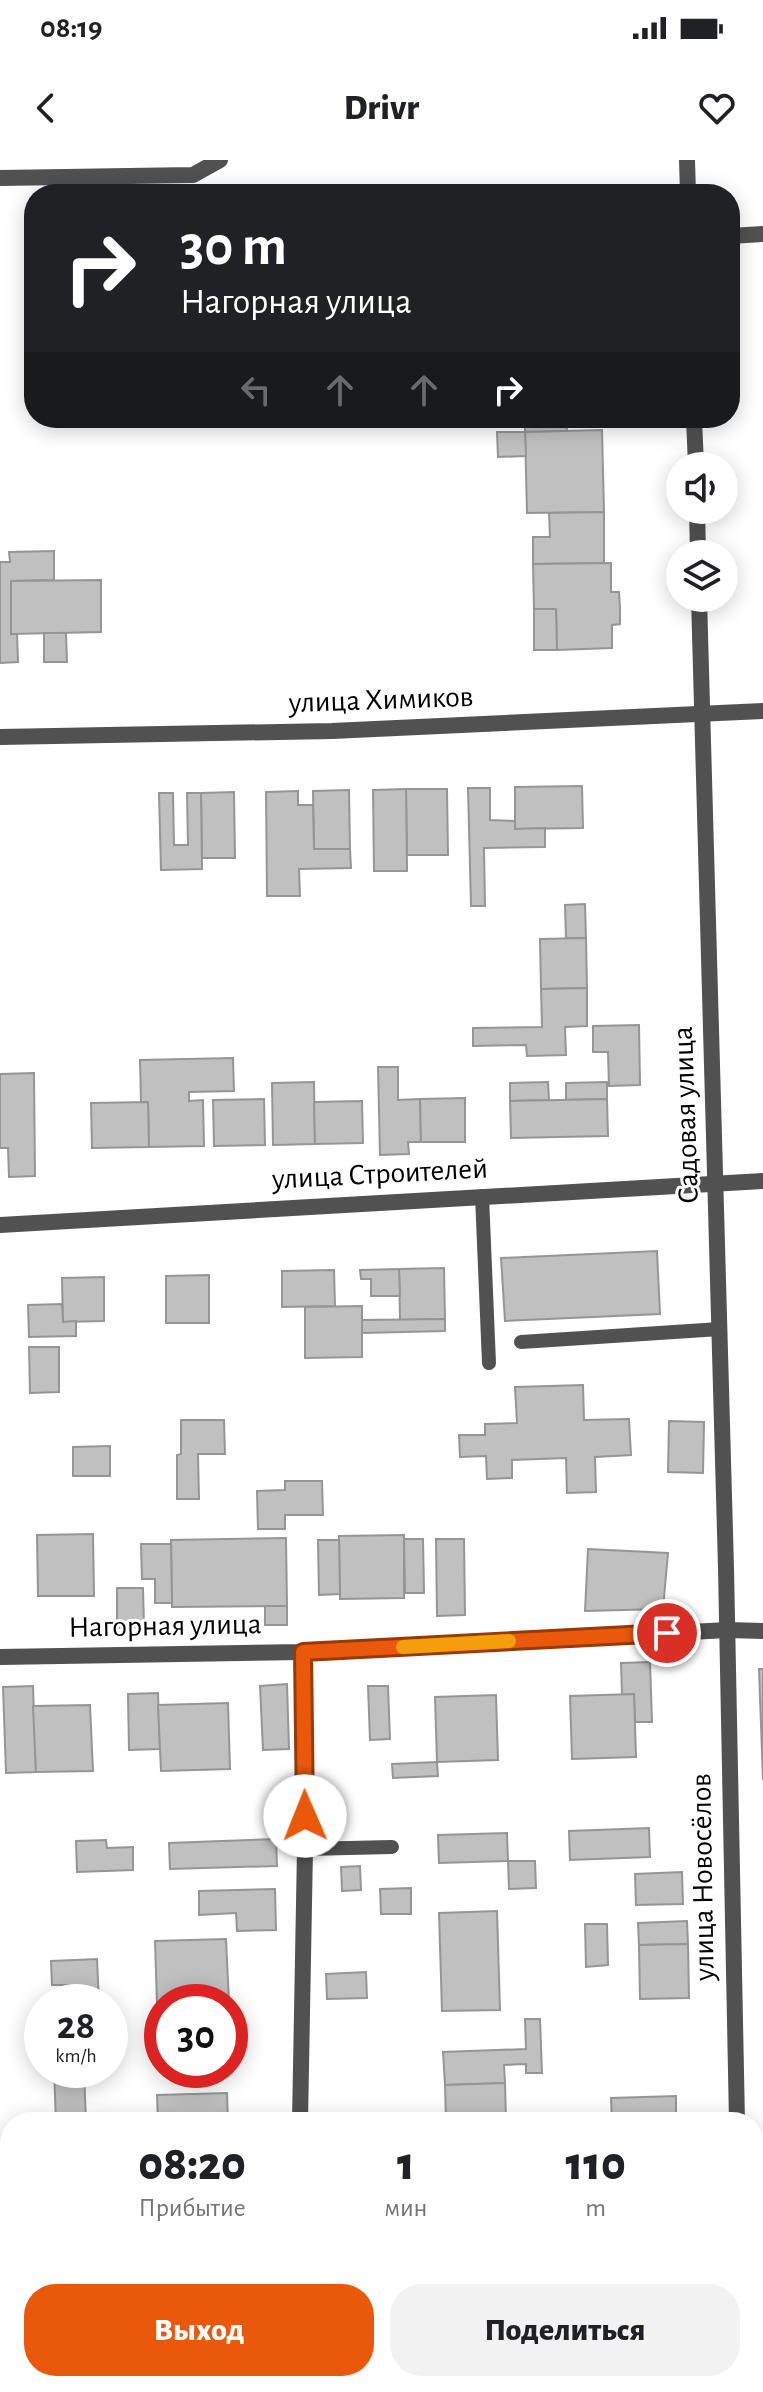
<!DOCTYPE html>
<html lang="ru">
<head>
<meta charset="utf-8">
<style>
	:root { --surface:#fff; --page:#f2f2f2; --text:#202124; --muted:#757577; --accent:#ea580c }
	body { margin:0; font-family:"Alegreya Sans",sans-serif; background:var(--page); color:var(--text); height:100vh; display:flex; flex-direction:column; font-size:30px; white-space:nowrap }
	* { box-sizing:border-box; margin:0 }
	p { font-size:26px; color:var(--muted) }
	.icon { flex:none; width:44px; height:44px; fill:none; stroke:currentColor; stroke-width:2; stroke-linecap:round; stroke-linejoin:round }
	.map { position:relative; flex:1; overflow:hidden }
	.sheet { position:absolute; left:0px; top:1952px; width:764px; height:280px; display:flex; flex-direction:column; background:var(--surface); border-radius:32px 32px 0 0; box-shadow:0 4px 20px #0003 }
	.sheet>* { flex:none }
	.hud { position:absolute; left:24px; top:24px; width:716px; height:244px; border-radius:32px; box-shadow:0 4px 20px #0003; background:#202124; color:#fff; overflow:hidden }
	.buttons { position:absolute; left:666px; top:292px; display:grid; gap:16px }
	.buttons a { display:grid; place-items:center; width:72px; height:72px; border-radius:50%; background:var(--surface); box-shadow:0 4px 20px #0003; font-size:40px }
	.speed { position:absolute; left:24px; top:1824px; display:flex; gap:16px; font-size:40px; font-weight:700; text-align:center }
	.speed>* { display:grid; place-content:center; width:104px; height:104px; border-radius:50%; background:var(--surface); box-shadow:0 4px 20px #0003; line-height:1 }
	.speed small { font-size:20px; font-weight:400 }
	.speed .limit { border:12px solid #d22; background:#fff; color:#111 }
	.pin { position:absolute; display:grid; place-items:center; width:68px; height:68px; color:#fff; margin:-34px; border:4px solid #fff; border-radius:50%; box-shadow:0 2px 8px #0007 }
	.me { position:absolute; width:88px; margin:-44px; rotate:359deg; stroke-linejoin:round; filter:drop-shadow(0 0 6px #0008) }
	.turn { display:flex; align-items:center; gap:28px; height:168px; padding:0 24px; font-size:36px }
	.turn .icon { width:104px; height:104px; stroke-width:2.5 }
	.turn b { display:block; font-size:56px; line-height:68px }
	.lanes { display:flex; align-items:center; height:76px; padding:0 24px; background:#0003; justify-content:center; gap:40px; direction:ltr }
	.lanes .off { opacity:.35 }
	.eta { display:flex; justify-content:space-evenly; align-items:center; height:136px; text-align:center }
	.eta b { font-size:48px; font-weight:800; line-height:56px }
	.action { display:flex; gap:16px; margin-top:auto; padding:16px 24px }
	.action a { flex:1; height:92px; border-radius:32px; background:var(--accent); color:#fff; font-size:32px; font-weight:800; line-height:92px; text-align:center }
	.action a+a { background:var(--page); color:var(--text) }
	.status { display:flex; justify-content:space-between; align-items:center; height:56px; padding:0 40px; background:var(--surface); direction:ltr }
	.status svg { height:22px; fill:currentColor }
	header { display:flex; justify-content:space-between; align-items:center; height:104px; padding:0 24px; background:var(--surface); font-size:36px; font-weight:800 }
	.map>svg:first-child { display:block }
</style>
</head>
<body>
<div class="status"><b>08:19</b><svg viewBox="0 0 49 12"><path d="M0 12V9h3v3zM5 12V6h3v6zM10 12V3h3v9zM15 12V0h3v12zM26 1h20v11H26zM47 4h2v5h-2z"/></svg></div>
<header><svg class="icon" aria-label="back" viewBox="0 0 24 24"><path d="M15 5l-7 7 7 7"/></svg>Drivr<svg class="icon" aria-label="heart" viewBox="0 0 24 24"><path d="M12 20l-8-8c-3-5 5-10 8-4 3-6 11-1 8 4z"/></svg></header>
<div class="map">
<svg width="763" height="2232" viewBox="0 0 763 2232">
	<rect width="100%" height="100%" fill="#fff"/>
	<g fill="#c0c0c0" stroke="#959595" stroke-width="2">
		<path d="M525 258H566L567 271 525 272Z"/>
		<path d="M602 270 604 352 527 353 525 272Z"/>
		<path d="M497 272H525L526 296 498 297Z"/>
		<path d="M604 352V403L533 404V377H550L549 353Z"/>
		<path d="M54 391V420L11 421V474L17 473 18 502 0 503V402H10L9 392Z"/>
		<path d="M611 403V432H619L620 448V464L612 465V488L557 490 556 449H534L533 404Z"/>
		<path d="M101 420V472L11 474V421Z"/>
		<path d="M534 449H556L557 490H534Z"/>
		<path d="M44 473H66L67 502H44Z"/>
		<path d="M582 626 583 668 515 669V627Z"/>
		<path d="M468 628H490V660L515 661V669L545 668V687L484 688 485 746H471Z"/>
		<path d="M406 629H447L448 695H407Z"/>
		<path d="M406 629 407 711H374L373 630Z"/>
		<path d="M349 630 350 689H314L313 631Z"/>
		<path d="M298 631V645H313L314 689H350L351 708 299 709 300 736H267L266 632Z"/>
		<path d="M234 632 235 698H202L201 633Z"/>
		<path d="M159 633H173L174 685H188L187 633H201L202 709 161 710Z"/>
		<path d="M585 744 586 778H566L565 745Z"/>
		<path d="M586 778 587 828 541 829 540 779Z"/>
		<path d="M587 828V866L565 867 566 895 527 896 526 885 473 886V868L542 867 541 829Z"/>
		<path d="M639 865 640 925 609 926 608 892H593V866Z"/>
		<path d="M233 898 234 931 189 932V941L203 940 204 986 149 987 148 942H141L140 900Z"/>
		<path d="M378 907H398V940L420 939 421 982H408L409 994 380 995Z"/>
		<path d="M34 913 35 1016 9 1017 8 988H0V914Z"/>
		<path d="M314 922 315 984 273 985 272 923Z"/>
		<path d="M548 922 549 940 510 941V923Z"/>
		<path d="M607 922V939L566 940V923Z"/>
		<path d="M465 938V982H421L420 939Z"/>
		<path d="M264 939 265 985 214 986 213 940Z"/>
		<path d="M607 939 608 976 511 978 510 941Z"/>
		<path d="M362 941 363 983 315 984 314 942Z"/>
		<path d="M148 942 149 987 92 988 91 943Z"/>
		<path d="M657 1091 660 1154 505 1161 501 1098Z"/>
		<path d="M444 1108 445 1159 400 1160 399 1109Z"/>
		<path d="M399 1109 400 1136H371V1119H361L360 1110Z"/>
		<path d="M334 1110 335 1146 282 1147V1111Z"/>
		<path d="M209 1115V1163H166V1116Z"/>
		<path d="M104 1117V1161L63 1162 62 1118Z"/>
		<path d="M62 1144 63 1162 76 1161V1176L29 1177 28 1145Z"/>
		<path d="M362 1146V1197L305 1198V1147Z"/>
		<path d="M445 1159V1171L362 1173V1160Z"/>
		<path d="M29 1187H59V1232L30 1233Z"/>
		<path d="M583 1225 584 1260 629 1259 631 1295 595 1297 596 1332 567 1333 566 1298 512 1300V1318L487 1319 486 1296 460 1297 459 1275H485V1264L517 1263 515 1227Z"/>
		<path d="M181 1260H224L225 1294H198L199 1339H177V1295L181 1294Z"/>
		<path d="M669 1261 704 1262 703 1313 668 1312Z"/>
		<path d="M110 1286V1316H73V1287Z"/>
		<path d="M285 1321H322L323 1355H285V1369H258L257 1331 285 1330Z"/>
		<path d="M93 1374 94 1436H38L37 1375Z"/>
		<path d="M404 1375V1438L340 1439 339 1376Z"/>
		<path d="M286 1378 287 1446 172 1447 171 1380Z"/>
		<path d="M404 1379H423L424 1433H405Z"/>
		<path d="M436 1379H464L465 1455 437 1456Z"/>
		<path d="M318 1380H339L340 1434 319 1435Z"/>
		<path d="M141 1384H171L172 1443H155V1419H142Z"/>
		<path d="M588 1389 668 1393 663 1449 585 1451Z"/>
		<path d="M117 1428H143L144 1467 117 1468Z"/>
		<rect x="265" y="1446" width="22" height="19"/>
		<path d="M650 1502 652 1562H635L634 1534 622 1535 621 1503Z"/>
		<path d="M759 1509H763V1620Z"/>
		<path d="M287 1524 289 1589 263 1590 260 1526Z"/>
		<path d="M33 1526 36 1612 6 1613 3 1527Z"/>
		<path d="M368 1526H388L390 1579 370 1580Z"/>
		<path d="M158 1533 160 1589 129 1590 128 1534Z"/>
		<path d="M634 1534 636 1597 572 1599 570 1536Z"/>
		<path d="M496 1535 498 1600 437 1602 435 1537Z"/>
		<path d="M228 1543 230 1609 161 1611 158 1545Z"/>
		<path d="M90 1545 93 1611 36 1612 33 1546Z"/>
		<path d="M437 1602 438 1616 393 1618 392 1604Z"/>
		<path d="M649 1668 650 1697 570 1700 569 1671Z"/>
		<path d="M507 1673 508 1701 439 1703 438 1675Z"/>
		<path d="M276 1679 277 1706 170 1709 169 1683Z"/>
		<path d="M106 1680 107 1688 133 1687V1710L77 1712 76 1681Z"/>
		<path d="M508 1701H535L536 1728 509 1729Z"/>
		<path d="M360 1706 361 1730 342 1731 341 1707Z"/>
		<path d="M682 1712 683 1744 636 1745 635 1714Z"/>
		<path d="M411 1728V1754H381L380 1729Z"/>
		<path d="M275 1729 276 1770 237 1771 236 1753 199 1755V1731Z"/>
		<path d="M497 1751 500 1850 442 1851 439 1753Z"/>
		<path d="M687 1761 688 1784 639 1785 638 1763Z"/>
		<path d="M585 1764H607L608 1805 586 1807Z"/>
		<path d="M226 1779 229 1842H162V1876H158L155 1781Z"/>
		<path d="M688 1784 689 1838 640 1839 639 1785Z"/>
		<path d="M97 1799 99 1842H74L73 1825H52L51 1801Z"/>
		<path d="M366 1812 367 1838 327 1839 326 1814Z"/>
		<path d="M525 1859H540L542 1913H526V1904L504 1905 505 1923 445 1925 443 1892 526 1889Z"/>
		<path d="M54 1910H84L86 1962H56Z"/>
		<path d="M505 1923 506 1962H446L445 1925Z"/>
		<path d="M227 1933 228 1962H158L157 1935Z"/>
		<path d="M676 1936V1962H612L611 1938Z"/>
		<path d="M10 2048V2081H0V2049Z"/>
		<path d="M106 2222H172L173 2232H107Z"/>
		<path d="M418 2222H491V2225L418 2227Z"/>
		<path d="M631 2222H685V2223H661V2232H631Z"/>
	</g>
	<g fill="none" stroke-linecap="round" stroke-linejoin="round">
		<g stroke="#515151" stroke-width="14">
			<path d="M482 1036 489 1203"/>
			<path d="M521 1182 720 1169"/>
			<path d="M305 1689 392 1687"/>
		</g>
		<g stroke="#515151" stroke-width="16">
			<path d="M687 0 688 34"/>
			<path d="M0 18 193 15 220 0"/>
			<path d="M730 76 763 74"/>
			<path d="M694 258 696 306"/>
			<path d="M697 350 698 394"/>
			<path d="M699 438 726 1408 737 1962"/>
			<path d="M0 577 332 571 763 551"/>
			<path d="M0 1065 763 1021"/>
			<path d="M0 1497 303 1492 728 1470 763 1471"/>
			<path d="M300 1962 305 1689 303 1492"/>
			<path d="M304 2222 305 2232"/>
			<path d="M742 2222 743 2232"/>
		</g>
	</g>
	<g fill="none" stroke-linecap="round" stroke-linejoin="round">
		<g stroke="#983908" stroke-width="20">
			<path id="route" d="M305 1656 303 1492 667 1473"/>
		</g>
		<use href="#route" stroke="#ea580c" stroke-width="14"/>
		<path stroke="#f59e0b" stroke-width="14" d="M403 1487 509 1481"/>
	</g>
	<g text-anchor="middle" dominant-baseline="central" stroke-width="6" stroke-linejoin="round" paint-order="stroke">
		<g font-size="30" fill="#000" stroke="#fff">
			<text transform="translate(381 540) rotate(-2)">улица Химиков</text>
			<text transform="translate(686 955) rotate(-92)">Садовая улица</text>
			<text transform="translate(380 1014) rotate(-3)">улица Строителей</text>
			<text transform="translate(165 1466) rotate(-1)">Нагорная улица</text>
			<text transform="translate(703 1717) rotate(-91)">улица Новосёлов</text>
		</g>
	</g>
</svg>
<div class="buttons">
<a><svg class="icon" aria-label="sound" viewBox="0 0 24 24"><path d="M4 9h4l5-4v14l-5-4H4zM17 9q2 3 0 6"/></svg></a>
<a><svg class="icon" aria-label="layers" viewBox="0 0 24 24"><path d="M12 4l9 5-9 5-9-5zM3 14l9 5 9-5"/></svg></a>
</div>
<div class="speed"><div>28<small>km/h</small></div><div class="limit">30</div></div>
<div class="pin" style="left:667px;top:1473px;background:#d93025"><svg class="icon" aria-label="arrive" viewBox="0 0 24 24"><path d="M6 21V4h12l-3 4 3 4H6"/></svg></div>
<svg class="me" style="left:305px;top:1656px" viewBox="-20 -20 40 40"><circle r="19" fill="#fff"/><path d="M0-13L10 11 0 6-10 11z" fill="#ea580c"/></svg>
<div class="hud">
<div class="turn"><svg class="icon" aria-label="right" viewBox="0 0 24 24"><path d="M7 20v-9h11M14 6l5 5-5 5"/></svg><div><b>30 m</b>Нагорная улица</div></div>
<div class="lanes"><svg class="icon off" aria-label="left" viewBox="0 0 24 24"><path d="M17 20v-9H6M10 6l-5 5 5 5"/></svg><svg class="icon off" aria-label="ahead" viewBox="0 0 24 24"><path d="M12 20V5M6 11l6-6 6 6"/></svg><svg class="icon off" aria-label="ahead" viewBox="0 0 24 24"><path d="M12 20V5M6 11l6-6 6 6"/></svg><svg class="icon" aria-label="right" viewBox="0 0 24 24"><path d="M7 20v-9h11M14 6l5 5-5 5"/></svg></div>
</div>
<section class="sheet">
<div class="eta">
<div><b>08:20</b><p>Прибытие</p></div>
<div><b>1</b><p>мин</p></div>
<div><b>110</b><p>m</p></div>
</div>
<div class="action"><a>Выход</a><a>Поделиться</a></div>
</section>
</div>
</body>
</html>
